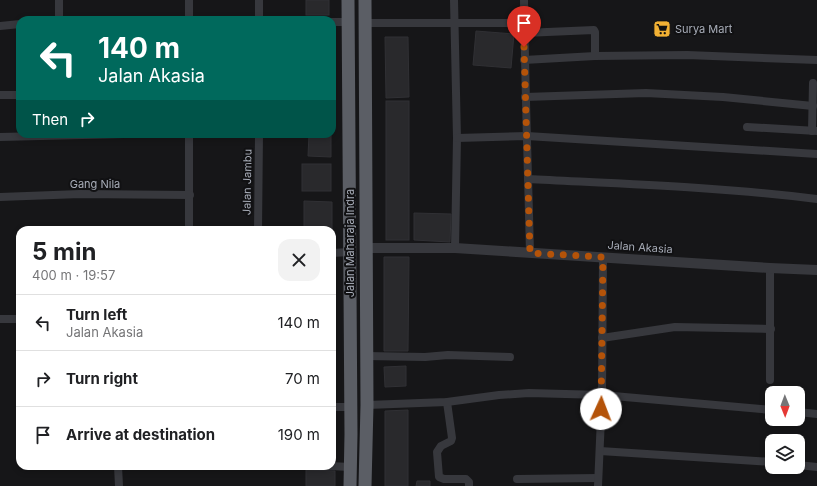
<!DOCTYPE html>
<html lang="en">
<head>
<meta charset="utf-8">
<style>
	:root { --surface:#fff; --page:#f2f2f2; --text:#202124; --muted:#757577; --line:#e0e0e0 }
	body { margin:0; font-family:Inter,sans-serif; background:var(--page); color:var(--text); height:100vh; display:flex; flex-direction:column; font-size:15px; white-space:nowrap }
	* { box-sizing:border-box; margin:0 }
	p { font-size:13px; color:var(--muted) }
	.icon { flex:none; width:22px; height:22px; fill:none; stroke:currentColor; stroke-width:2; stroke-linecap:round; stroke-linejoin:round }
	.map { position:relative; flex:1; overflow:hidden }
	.side { position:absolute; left:16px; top:226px; width:320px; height:244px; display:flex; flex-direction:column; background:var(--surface); border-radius:12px; box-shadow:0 2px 6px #0003 }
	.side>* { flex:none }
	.guide { position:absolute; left:16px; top:16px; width:320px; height:122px; border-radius:12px; box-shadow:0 2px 6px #0003; background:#00695c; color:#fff; overflow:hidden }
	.needle { width:26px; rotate:179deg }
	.fabs { position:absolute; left:765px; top:386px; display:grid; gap:8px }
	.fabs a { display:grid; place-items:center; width:40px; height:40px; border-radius:8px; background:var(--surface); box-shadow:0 2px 6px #0003; font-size:20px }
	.pin { position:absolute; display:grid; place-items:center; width:34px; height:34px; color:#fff; margin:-41px -17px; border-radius:50% 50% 50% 0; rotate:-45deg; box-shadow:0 0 4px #0007 }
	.pin .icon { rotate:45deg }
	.me { position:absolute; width:44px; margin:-22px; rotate:2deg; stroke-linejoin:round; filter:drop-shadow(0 0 3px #0008) }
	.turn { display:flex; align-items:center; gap:14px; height:84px; padding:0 16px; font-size:18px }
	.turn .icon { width:52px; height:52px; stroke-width:2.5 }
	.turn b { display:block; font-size:28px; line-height:34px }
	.then { display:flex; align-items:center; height:38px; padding:0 16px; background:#0003; gap:8px; font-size:15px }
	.round { display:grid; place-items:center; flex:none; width:42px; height:42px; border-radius:12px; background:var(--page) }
	.overview { display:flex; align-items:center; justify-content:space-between; height:68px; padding:0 16px }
	h1 { font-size:24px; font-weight:700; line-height:30px }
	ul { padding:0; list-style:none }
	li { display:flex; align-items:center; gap:12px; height:56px; padding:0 16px; border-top:1px solid var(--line) }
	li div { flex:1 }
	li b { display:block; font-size:15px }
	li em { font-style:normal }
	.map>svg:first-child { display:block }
</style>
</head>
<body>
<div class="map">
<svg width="817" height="486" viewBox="0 0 817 486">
	<rect width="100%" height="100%" fill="#161618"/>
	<g fill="#29292c" stroke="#303034">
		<rect x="306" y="0" width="23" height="15"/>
		<path d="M476 31 514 34 511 68 473 65Z"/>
		<path d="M385 37H408L409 97 386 98Z"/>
		<rect x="386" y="101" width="23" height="139"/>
		<path d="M309 134H331V157L308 156Z"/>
		<rect x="302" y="164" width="29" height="27"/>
		<path d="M304 201 332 202V230H304Z"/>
		<path d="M414 213 451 214 450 242 414 240Z"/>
		<path d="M384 257H409L408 351H384Z"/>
		<path d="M406 366V386L385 387 384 367Z"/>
		<path d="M408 410V486H385V411Z"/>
		<path d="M306 470 335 471V486H306Z"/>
		<path d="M417 481H430V486H416Z"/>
	</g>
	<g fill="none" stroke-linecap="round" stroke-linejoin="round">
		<g stroke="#37383d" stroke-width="8">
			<path d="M59 0V20"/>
			<path d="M259 0V20"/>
			<path d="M454 0 457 138 455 248"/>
			<path d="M524 0C525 84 528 169 530 253"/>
			<path d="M82 20H209"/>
			<path d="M189 20V0"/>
			<path d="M332 22H348"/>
			<path d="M365 23H524"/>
			<path d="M0 26 20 24"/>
			<path d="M524 33 594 30 595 32V56"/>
			<path d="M524 60 595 56 687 55 817 60"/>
			<path d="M0 95H20"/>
			<path d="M525 97 646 93 723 97 813 106"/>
			<path d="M747 127 817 131"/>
			<path d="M812 131 813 83"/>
			<path d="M189 134V230"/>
			<path d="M0 137 124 134"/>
			<path d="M457 138 527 136 817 154"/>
			<path d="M528 179C625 184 721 187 817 199"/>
			<path d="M0 197 80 194 190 195"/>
			<path d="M258 230 259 134"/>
			<path d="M332 253 350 252"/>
			<path d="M1 319H20"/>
			<path d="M602 338 675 327 771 329"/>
			<path d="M366 356 425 357 448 355 510 357"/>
			<path d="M770 380V268"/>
			<path d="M447 402 452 438 451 441 441 446 437 452 439 477 444 479H466L469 482V486"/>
			<path d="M367 405 447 402 499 395 529 393 602 395 772 410"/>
			<path d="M332 407H351"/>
			<path d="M798 412 817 414"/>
			<path d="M600 451 772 462"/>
			<path d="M798 465 817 467"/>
			<path d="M118 466 119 486"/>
			<path d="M330 466 350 467"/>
			<path d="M517 479 598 478"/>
			<path d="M598 486 602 395 603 257"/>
		</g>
		<path stroke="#37383d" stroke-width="10" d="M366 248H455L770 268 817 270"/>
		<g stroke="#5b5e65" stroke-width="13">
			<path d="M348 0 351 434 350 486"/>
			<path d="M365 0 367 405 365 486"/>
		</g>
	</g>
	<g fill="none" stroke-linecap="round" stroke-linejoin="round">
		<path stroke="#b45309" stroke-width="7" stroke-dasharray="0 12.6" d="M524 47 530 253 603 257 601 409"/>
	</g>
	<defs>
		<g id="supermarket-square" transform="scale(0.9)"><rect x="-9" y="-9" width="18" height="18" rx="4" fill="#f2b134" stroke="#111113"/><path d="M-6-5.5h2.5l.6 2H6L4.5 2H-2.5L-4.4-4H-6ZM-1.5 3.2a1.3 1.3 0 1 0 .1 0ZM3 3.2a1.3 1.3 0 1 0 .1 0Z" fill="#111"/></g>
	</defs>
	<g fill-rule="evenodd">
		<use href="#supermarket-square" x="662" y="29"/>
	</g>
	<g text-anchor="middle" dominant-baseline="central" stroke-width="4" stroke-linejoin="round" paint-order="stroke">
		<g font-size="11" fill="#a8adb8" stroke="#111113" text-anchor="start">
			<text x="675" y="29">Surya Mart</text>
		</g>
		<g font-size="11" fill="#a8adb8" stroke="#111113">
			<text transform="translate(247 182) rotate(-89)">Jalan Jambu</text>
			<text x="95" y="184">Gang Nila</text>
			<text transform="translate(350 243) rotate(-90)">Jalan Maharaja Indra</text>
			<text transform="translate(640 247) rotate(4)">Jalan Akasia</text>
		</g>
	</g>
</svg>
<div class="fabs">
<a><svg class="needle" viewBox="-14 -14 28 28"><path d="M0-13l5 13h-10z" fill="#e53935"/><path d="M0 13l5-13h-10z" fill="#757577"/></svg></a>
<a><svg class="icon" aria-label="layers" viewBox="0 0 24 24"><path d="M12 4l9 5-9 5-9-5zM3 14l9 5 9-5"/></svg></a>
</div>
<div class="pin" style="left:524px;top:47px;background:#d93025"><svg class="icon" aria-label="arrive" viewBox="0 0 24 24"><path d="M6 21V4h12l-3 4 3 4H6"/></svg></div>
<svg class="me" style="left:601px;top:409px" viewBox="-20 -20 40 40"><circle r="19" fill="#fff"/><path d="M0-13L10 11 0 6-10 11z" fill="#b45309"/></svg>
<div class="guide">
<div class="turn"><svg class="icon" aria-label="left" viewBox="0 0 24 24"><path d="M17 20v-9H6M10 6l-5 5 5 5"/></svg><div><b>140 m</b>Jalan Akasia</div></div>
<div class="then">Then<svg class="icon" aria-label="right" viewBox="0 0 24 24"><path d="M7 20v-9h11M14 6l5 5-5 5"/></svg></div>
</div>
<section class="side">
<div class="overview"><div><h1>5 min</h1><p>400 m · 19:57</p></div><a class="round"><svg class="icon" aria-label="close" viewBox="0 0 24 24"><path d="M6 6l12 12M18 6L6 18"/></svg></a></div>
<ul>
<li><svg class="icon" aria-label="left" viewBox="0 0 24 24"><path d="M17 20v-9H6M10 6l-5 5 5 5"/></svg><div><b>Turn left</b><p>Jalan Akasia</p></div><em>140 m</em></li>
<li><svg class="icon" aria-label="right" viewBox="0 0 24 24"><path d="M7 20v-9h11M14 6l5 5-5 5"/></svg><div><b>Turn right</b></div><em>70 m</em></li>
<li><svg class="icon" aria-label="arrive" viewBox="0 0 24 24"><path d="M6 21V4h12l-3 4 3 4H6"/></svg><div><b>Arrive at destination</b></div><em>190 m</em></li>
</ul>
</section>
</div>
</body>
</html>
